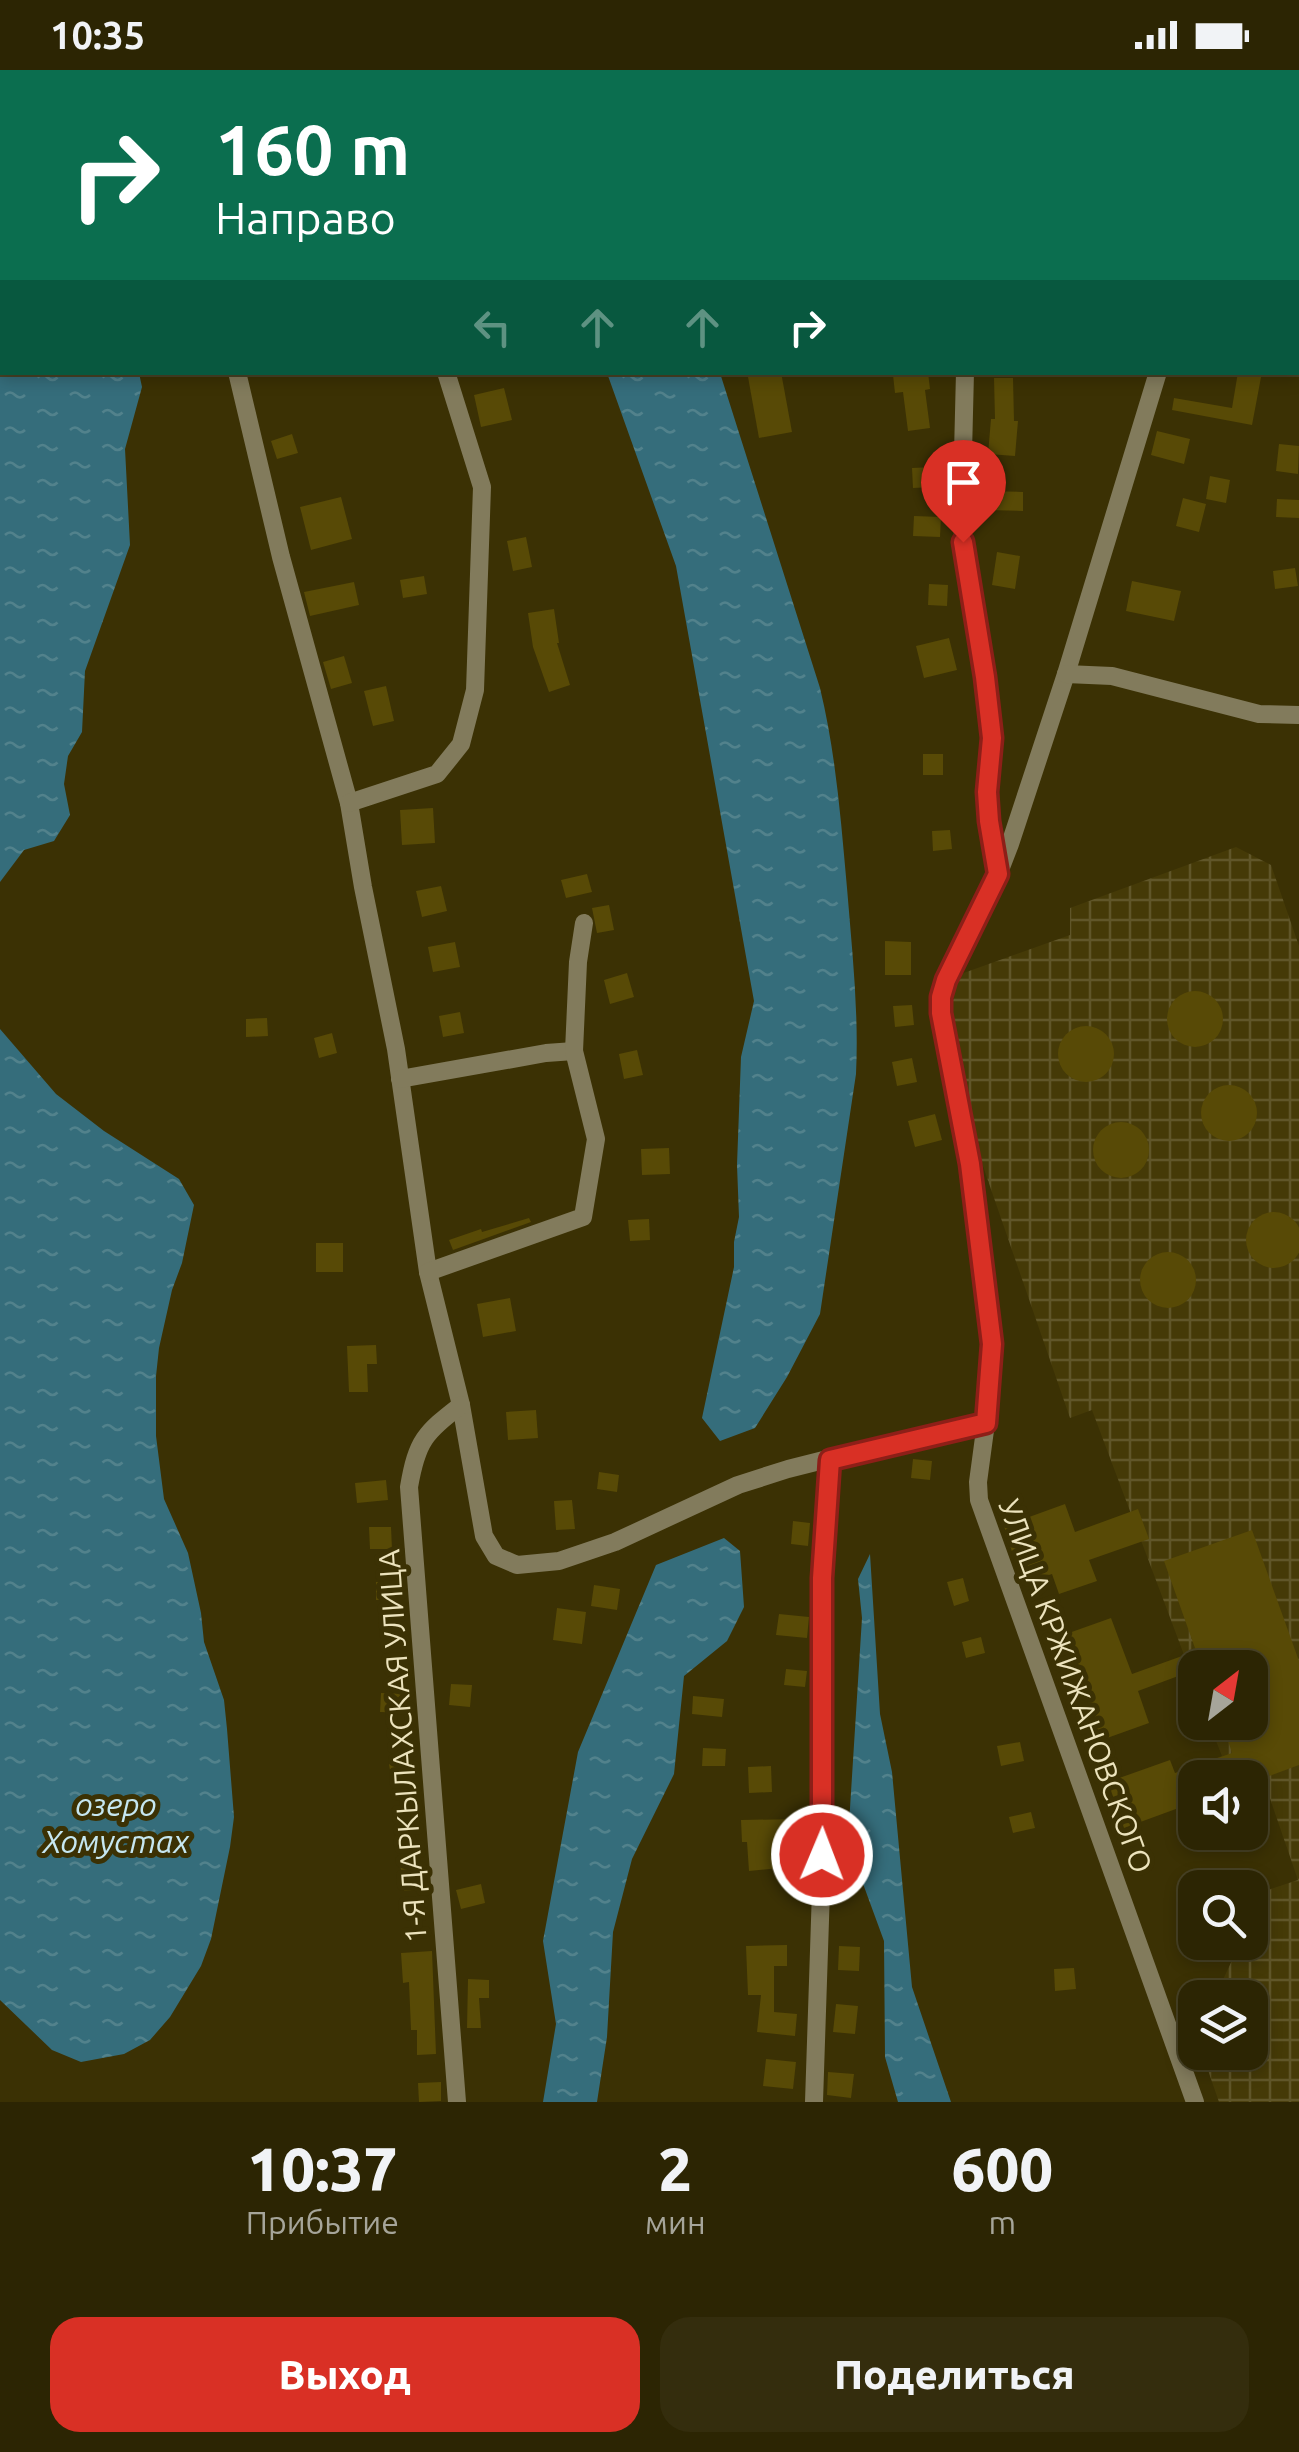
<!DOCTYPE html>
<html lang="ru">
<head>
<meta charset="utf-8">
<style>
	:root { --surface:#2c2503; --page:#342d0d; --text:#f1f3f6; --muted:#a6a59a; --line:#484225; --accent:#d93025 }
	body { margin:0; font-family:Ubuntu,sans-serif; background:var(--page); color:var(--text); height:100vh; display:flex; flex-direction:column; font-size:38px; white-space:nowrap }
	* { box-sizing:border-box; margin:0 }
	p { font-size:32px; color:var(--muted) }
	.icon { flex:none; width:55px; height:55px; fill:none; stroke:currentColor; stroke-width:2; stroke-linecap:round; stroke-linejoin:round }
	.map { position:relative; height:2032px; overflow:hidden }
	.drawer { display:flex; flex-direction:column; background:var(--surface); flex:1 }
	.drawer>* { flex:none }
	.hud { position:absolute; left:0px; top:0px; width:1300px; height:305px; box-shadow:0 5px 15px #0003,0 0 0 2px var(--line); background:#0b6e4f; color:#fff; overflow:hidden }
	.needle { width:65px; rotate:31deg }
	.buttons { position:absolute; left:1178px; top:1580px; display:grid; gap:20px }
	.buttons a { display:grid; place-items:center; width:90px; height:90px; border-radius:20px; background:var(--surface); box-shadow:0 5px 15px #0003,0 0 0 2px var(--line); font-size:50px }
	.pin { position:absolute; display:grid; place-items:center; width:85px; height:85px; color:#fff; margin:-102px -42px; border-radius:50% 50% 50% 0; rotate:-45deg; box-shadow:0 0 10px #0007 }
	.pin .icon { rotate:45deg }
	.me { position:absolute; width:110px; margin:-55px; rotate:1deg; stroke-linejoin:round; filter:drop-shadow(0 0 8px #0008) }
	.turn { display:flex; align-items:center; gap:35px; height:210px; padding:0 50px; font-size:45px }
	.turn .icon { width:130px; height:130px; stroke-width:2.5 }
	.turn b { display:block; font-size:70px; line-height:85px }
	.lanes { display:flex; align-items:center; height:95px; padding:0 50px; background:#0003; justify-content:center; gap:50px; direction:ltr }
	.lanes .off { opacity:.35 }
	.eta { display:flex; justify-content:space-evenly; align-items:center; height:170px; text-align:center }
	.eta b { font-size:60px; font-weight:800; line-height:70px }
	.cta { display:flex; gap:20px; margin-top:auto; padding:20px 50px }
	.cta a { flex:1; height:115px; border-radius:30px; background:var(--accent); color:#fff; font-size:40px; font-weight:800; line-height:115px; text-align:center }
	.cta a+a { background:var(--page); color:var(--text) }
	.status { display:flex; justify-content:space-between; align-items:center; height:70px; padding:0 50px; background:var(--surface); direction:ltr }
	.status svg { height:28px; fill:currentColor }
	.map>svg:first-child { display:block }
</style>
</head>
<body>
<div class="status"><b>10:35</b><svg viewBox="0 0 49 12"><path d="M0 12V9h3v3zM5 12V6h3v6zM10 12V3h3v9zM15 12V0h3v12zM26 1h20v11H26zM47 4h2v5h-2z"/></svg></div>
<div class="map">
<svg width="1299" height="2032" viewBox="0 0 1299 2032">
	<defs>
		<pattern id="industrial-grid" width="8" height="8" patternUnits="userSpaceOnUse" patternTransform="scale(2.5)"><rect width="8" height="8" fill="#453a07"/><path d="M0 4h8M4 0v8" fill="none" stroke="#605629"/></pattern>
		<pattern id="water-ripples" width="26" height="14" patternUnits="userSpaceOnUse" patternTransform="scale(2.5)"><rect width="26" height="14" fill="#356d7b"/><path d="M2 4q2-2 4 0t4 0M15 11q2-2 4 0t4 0" fill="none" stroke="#52828c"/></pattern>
	</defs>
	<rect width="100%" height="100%" fill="#3b3104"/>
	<path fill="url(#industrial-grid)" d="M1236 777 1271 795 1299 876V2032H1219L1202 1983 1250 1982V1928L1215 1927 1240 1873 1250 1872V1850L1262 1822 1298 1810 1263 1708 1250 1713V1708H1195V1732L1192 1733 1180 1701 1222 1686 1209 1653 1250 1652V1598H1195V1614L1092 1340 1070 1348 974 1070 951 941 958 905 1070 865V838Z"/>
	<g fill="url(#water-ripples)">
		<path d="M2 77V302L139 303 142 317 125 379 130 475 85 601 82 662 68 686 64 714 70 745 54 771 24 780 0 812V82Z"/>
		<path d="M607 303H720L820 618C836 684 841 751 847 818 852 880 859 942 856 1004L820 1244 787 1307 755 1358 720 1371 702 1348 734 1197V1172L739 1147 737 1095 741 987 754 931 676 496Z"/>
		<path d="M0 959 56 1024 104 1061 179 1109 194 1135 182 1193 172 1220 159 1278 156 1306V1366L164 1429 188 1483 201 1543 204 1572 224 1630 227 1659 234 1747 230 1777 211 1869 201 1896 170 1947 150 1970 124 1984 81 1992 52 1980 0 1930Z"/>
		<path d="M724 1468 740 1481 744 1537 727 1571 684 1606 674 1704 632 1789 613 1862 607 1967 597 2032H543L556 1954 543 1871 578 1682 656 1495Z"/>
		<path d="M870 1484 880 1644 892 1702 912 1917 951 2032H898L885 1987 884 1871 851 1781 849 1754 862 1548 858 1509Z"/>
	</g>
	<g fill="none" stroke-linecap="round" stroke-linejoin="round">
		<path stroke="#356d7b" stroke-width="30" d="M0 32 2 28"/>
	</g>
	<g fill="#584a06">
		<path d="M772 302H781L792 362 759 368 748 307Z"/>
		<path d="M917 302H928L930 319 925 320 930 358 908 361 903 322 895 323 893 305Z"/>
		<path d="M1238 302H1262L1252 355 1172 340 1174 328 1232 338Z"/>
		<path d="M994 308H1013L1014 351H1018L1015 386 988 384 991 349H995Z"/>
		<path d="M504 318 512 350 481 357 474 325Z"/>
		<path d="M1157 361 1190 369 1184 394 1151 385Z"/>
		<path d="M292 364 298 383 277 389 271 371Z"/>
		<path d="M1279 374 1299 376 1298 404 1276 401Z"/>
		<path d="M933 397 934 417 913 418 912 398Z"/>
		<path d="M1210 406 1230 410 1226 433 1206 429Z"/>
		<path d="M985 421 1023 422V441L985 440Z"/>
		<path d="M341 427 352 469 311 480 300 437Z"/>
		<path d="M1183 428 1206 434 1199 462 1176 456Z"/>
		<path d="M1277 429 1299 430V448L1276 447Z"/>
		<path d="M914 446 941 447 940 467 913 466Z"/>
		<path d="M526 467 532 497 513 501 507 471Z"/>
		<path d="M997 482 1020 486 1015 519 992 515Z"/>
		<path d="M1295 498 1298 516 1275 519 1273 501Z"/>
		<path d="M424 506 427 524 403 528 400 510Z"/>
		<path d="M1132 511 1181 521 1174 551 1126 541Z"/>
		<path d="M354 512 359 535 310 546 304 522Z"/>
		<path d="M929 514 948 515 947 536 928 535Z"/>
		<path d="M554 539 559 573H557L570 615 549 622 533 577 528 543Z"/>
		<path d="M949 568 957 600 924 608 916 576Z"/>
		<path d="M344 586 352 613 331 619 323 592Z"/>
		<path d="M386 616 394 651 373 656 364 621Z"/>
		<rect x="923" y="684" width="20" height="21"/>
		<path d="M433 738 435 773 402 775 400 740Z"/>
		<path d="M950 760 952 779 933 781 932 761Z"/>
		<path d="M587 804 592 822 566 828 561 810Z"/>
		<path d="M441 816 447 841 422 847 416 821Z"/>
		<path d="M609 835 614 860 597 863 592 838Z"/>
		<path d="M885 871 911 872V905H885Z"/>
		<path d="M455 872 460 897 433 902 428 877Z"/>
		<path d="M627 903 634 927 610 934 604 910Z"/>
		<circle cx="1195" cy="949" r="28"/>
		<path d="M912 935 914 955 895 957 893 936Z"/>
		<path d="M460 942 464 963 443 967 439 946Z"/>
		<path d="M267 948 268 966 246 967V949Z"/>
		<circle cx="1086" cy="984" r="28"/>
		<path d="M332 963 337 983 319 988 314 968Z"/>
		<path d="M637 980 643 1005 624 1009 619 984Z"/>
		<path d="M912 988 917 1012 897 1016 892 992Z"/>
		<circle cx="1229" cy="1043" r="28"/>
		<path d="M935 1044 942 1070 915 1077 908 1051Z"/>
		<circle cx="1121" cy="1080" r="28"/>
		<path d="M669 1078 670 1104 642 1105 641 1079Z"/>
		<circle cx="1274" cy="1170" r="28"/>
		<path d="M529 1148 531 1152 453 1180 449 1170 481 1159 482 1162Z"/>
		<path d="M649 1149 650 1170 630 1171 628 1150Z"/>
		<rect x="316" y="1173" width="27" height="29"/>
		<circle cx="1168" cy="1210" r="28"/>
		<path d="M510 1228 516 1261 483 1267 477 1234Z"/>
		<path d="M376 1275 377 1294H367L368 1322H349L347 1276Z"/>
		<path d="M536 1340 538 1368 508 1370 506 1342Z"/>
		<path d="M913 1389 932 1391 930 1410 911 1408Z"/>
		<path d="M599 1402 619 1405 617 1422 597 1419Z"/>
		<path d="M386 1410 388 1430 357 1433 355 1413Z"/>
		<path d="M572 1430 575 1459 556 1460 554 1431Z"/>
		<path d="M1065 1434 1075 1462 1138 1439 1149 1469 1089 1490 1097 1511 1059 1524 1052 1504 1022 1514 1004 1456Z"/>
		<path d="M793 1451 810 1453 808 1476 791 1474Z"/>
		<path d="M369 1457H391L392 1479H370Z"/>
		<path d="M1252 1460 1299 1591V1695L1250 1713V1708H1195V1732L1124 1758 1108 1712 1170 1690 1175 1703 1232 1683 1222 1652H1250V1598H1178L1181 1605 1138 1621 1149 1653 1096 1672 1083 1635 1090 1632 1066 1564 1111 1548 1132 1604 1196 1581 1164 1491Z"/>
		<path d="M963 1508 969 1531 954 1536 947 1512Z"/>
		<rect x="376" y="1512" width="18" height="18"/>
		<path d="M594 1515 620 1519 617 1540 591 1536Z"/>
		<path d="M557 1538 586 1542 582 1574 553 1570Z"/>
		<path d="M779 1544 809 1547 807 1568 776 1565Z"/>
		<path d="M981 1567 985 1583 966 1588 962 1572Z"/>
		<path d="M786 1599 807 1601 805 1617 784 1615Z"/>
		<path d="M451 1614 472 1615 470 1637 449 1635Z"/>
		<path d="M381 1623 407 1624V1643L380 1642Z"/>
		<path d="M693 1626 724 1629 722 1647 692 1644Z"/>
		<path d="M1020 1672 1024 1691 1001 1696 997 1676Z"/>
		<path d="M703 1678 726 1679 725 1696H702Z"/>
		<path d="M409 1691 412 1709 392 1712 389 1694Z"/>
		<path d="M771 1696 772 1722 749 1723 748 1697Z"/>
		<path d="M1031 1742 1035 1758 1013 1763 1009 1747Z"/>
		<path d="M799 1749V1771L788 1772 790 1797 749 1801 747 1772H742L741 1750Z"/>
		<path d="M419 1784 423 1819 404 1821 399 1786Z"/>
		<path d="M481 1814 485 1833 461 1839 456 1820Z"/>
		<path d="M787 1875V1896H774V1942L797 1944 795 1966 757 1962 761 1925H748L746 1876Z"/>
		<path d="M839 1876 860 1877 859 1901 838 1900Z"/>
		<path d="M432 1881 436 1984 417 1985V1960H411L409 1912 403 1913 401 1883Z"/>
		<path d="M1074 1898 1076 1919 1055 1921 1054 1899Z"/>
		<path d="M468 1909 489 1910V1928H479L481 1958H467Z"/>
		<path d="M836 1934 858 1936 855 1964 833 1962Z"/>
		<path d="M766 1989 796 1992 793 2019 763 2016Z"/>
		<path d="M828 2002 854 2004 851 2028 827 2025Z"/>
		<path d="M441 2012V2031L419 2032 418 2013Z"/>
	</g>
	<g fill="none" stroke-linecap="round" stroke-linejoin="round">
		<g stroke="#827b5c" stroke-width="18">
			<path d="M134 0 135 2"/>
			<path d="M741 0 742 2"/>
			<path d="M991 0 992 2"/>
			<path d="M1246 2 1247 0"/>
			<path d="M237 302 281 487 349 733 363 817 396 979 428 1202 461 1335 484 1466 496 1486 517 1495 559 1491 615 1472 738 1415 788 1399 895 1372 986 1353"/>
			<path d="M965 302 962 424 963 472 985 607 992 668 987 722 989 751 998 804"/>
			<path d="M1158 302 1066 604 1010 774 998 805 946 910 941 927V943L970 1094 992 1274 990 1323 978 1412 979 1430 1195 2032"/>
			<path d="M1066 604 1112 606 1259 644 1299 645"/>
			<path d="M349 733 437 704 461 674 475 620 482 417 446 302"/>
			<path d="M400 1009 546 983 574 981"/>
			<path d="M428 1202 583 1147 596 1069 574 981 578 892 584 853"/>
			<path d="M457 2032 409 1417C417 1370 425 1363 461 1335"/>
			<path d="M814 2032 821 1820 822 1508 830 1389"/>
		</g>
	</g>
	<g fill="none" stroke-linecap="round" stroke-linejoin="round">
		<g stroke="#8d1f18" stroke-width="25">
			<path id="route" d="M822 1785V1508L830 1390 986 1353 992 1274 970 1094 941 943V927L946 910 998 804 989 751 987 722 992 668 985 607 963 472"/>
		</g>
		<use href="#route" stroke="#d93025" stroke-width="18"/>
	</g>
	<g text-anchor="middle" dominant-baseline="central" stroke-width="10" stroke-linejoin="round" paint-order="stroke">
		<g font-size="30" fill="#ece3bd" stroke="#3b3104">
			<text transform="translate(1076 1616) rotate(70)">УЛИЦА КРЖИЖАНОВСКОГО</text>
			<text transform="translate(402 1676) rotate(-94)">1-Я ДАРКЫЛАХСКАЯ УЛИЦА</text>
		</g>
		<g font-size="32" font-style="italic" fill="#c6e7f1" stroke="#3b3104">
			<text x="116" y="1734">озеро<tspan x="116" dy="37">Хомустах</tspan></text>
		</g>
	</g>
</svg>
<div class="buttons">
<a><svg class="needle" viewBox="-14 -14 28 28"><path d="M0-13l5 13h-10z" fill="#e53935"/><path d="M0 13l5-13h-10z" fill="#a6a59a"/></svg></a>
<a><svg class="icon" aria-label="sound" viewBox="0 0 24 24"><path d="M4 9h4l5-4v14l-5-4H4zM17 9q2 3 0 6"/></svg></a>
<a><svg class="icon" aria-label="search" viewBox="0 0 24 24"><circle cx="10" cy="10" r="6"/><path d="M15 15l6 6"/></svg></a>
<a><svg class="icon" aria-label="layers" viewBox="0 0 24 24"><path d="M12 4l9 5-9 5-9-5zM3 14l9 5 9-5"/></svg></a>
</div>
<div class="pin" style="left:963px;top:472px;background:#d93025"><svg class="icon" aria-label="arrive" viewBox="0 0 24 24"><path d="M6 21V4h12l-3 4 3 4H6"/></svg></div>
<svg class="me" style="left:822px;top:1785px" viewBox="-20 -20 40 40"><circle r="17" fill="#d93025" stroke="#fff" stroke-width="3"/><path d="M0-11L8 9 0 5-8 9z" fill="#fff"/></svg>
<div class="hud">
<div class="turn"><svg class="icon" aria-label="right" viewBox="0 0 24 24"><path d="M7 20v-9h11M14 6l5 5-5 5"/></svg><div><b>160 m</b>Направо</div></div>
<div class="lanes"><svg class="icon off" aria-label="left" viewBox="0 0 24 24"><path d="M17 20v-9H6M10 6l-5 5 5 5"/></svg><svg class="icon off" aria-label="ahead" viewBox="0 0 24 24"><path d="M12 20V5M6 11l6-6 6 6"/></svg><svg class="icon off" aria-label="ahead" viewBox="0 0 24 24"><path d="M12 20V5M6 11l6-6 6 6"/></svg><svg class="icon" aria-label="right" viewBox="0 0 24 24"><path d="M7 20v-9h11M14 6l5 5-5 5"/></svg></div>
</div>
</div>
<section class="drawer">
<div class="eta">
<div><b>10:37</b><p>Прибытие</p></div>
<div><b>2</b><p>мин</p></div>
<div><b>600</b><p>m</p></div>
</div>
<div class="cta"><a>Выход</a><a>Поделиться</a></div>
</section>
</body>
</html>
